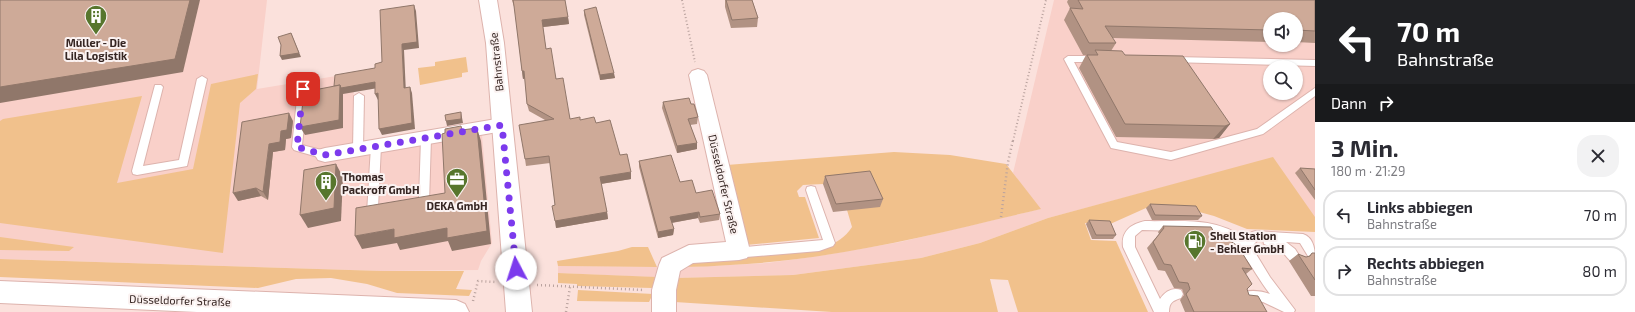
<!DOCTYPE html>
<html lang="de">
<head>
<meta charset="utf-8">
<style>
	:root { --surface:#fff; --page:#f2f2f3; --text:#2b2b33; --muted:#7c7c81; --line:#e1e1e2 }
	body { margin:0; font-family:"Exo 2",sans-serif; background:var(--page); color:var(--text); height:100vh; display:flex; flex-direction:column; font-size:15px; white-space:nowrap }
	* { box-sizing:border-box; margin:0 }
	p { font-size:13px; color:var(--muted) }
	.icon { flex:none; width:22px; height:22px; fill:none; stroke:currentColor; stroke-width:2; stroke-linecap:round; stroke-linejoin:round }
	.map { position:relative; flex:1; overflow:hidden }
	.drawer { display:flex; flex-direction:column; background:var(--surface); width:320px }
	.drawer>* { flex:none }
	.top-card { background:#202124; color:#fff; overflow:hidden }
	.controls { position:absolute; left:1263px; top:12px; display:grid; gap:8px }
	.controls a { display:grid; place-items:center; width:40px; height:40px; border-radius:50%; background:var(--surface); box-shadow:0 1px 3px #0004; font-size:20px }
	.pin { position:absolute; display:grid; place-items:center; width:34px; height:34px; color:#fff; margin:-17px; border-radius:8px; box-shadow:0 2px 6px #0006 }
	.me { position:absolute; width:44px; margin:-22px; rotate:355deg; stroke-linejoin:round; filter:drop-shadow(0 0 3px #0008) }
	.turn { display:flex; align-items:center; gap:14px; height:84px; padding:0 16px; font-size:18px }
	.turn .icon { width:52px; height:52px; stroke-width:2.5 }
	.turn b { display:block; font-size:28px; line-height:34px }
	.then { display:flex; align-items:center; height:38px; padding:0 16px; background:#0003; gap:8px; font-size:15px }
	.round { display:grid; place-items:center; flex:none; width:42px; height:42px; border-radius:16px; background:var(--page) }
	.summary { display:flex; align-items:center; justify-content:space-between; height:68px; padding:0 16px }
	h1 { font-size:24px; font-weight:700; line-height:30px }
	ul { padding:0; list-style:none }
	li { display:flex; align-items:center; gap:12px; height:50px; margin:0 8px 6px; padding:0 8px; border:2px solid var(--line); border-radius:16px }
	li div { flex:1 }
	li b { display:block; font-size:15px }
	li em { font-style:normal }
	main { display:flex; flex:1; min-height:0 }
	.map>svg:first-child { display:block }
</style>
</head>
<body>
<main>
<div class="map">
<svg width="1315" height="312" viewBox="0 0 1315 312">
	<rect width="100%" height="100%" fill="#fbe1dc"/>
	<g fill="#f9d0c9" fill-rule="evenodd">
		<path d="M0 0H267L257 89 354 73 353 146 481 125 492 243 481 261 478 270 382 271 0 259Z"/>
		<path d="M1054 0H1315V218L1273 158 1048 218 980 243 921 258 793 275 675 278 558 273V266L688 267 767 263 819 256 900 242 1040 209 1013 173ZM1270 19H1296V45H1270ZM1270 67H1296V93H1270Z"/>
	</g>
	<g fill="#f1c18c">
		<path d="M466 57 468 72 462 73V77L420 85 418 68 435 66V62Z"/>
		<path d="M258 74 256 89 240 103 223 253 0 223V121L3 119 142 96 117 183 193 169 211 84Z"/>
		<path d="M894 152 950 155 1006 164 1041 209C938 233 836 260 730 265 714 266 698 267 682 267L690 261 825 247C837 242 845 238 852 227L847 210 823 184 803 185 797 191 799 197H805L819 238 746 245 727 165Z"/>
		<path d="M1273 157 1315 217V232L1247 229 1214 216 1192 210 1146 208 1108 225 1105 223H1085L1091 240 1116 241 1148 312H1018L1008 280 990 279 998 312H832L675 302V278L793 275 921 258 980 243 1048 218Z"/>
		<path d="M0 237 74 247 69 251 0 250Z"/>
		<path d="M632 247H648L657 267 558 266 557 261 618 251Z"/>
		<path d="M0 259 382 271H464L456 289 472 290 469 296 397 293 367 284 331 278 296 279 258 288 0 277Z"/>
		<path d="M558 273 657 277 658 280 652 288 577 286V284L558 283Z"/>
		<path d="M578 290 653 294 649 302 577 301Z"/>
	</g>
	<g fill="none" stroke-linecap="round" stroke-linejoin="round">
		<g stroke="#ddb3ad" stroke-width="2">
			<g id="lane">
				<path d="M1068 56H1097L1101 59 1097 62H1074L1117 142 1171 152 1257 129 1315 88V96L1263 134 1171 160 1111 148 1064 59Z"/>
				<path d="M1173 57 1315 60V66L1170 62 1169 60Z"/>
				<path d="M202 76 207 79 187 166 137 175 133 174 132 171 155 85H161L163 87 143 166 179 160 197 79Z"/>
				<path d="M303 86 308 89 302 145 329 152 330 155 329 158 325 159 297 151 294 150 292 147 298 89Z"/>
				<path d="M359 93 364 96 363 149 362 152H354L353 149 354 96Z"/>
				<path d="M426 134 431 138 429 203 428 206 419 208 415 207 414 204 415 201 419 200 421 138Z"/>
				<path d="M376 142 379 143 381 146 378 208 381 209 382 212 381 215 372 217 368 216 367 213 371 146 373 143Z"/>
				<path d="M811 186 815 187 816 190 835 243 833 246 819 251 746 257 735 254 733 251 735 248 739 246 746 247 823 240 806 190 807 187Z"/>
				<path d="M1145 221C1178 222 1218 216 1244 239L1252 232 1256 231 1303 234C1315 238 1315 252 1315 263L1311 261 1300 243 1286 242 1295 249 1302 260 1300 263C1290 267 1286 252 1277 248 1273 246 1268 246 1264 244L1263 240H1258L1254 244 1256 254 1270 277 1295 310 1294 312H1284L1263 302 1244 300 1242 296 1244 292C1252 290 1262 291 1270 294 1252 271 1243 244 1214 232L1142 230 1135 236V247L1160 299C1165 292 1172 287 1181 290L1183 294 1181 298C1173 301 1169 302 1169 312H1154L1123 247C1121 231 1131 224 1145 221Z"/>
			</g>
		</g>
		<g stroke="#ddb3ad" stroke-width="2">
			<g id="street">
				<path d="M698 69 704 71 707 75 750 251 747 258 739 260 693 263 680 271 676 290V312H652V290L659 265 662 258 689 245 726 242 689 75 692 71Z"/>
				<path d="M502 118 509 120 512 125 509 130 325 162 318 160 315 155 318 150 325 148Z"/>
			</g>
		</g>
		<g stroke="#ddb3ad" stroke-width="2">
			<path id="secondary" d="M479 0H497L504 43 532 312H506L486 43Z"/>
		</g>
		<g stroke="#ddb3ad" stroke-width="2">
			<path id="primary" d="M0 281 456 300 465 304 469 312H197L0 303Z"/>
		</g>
		<g stroke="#b9a29e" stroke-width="2" stroke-dasharray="1 2.5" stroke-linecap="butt">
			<path d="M682 0 695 62"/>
			<path d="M1013 141 1046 0"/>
		</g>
		<g stroke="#b9a29e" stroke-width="2.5" stroke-dasharray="1 3" stroke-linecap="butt">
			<path d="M1001 217 1008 162 1013 140"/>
			<path d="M537 285 644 290"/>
			<path d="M473 301 478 281 496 282"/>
			<path d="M566 312 570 287"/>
		</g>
		<use href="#lane" fill="#fff" fill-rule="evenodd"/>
		<use href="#street" fill="#fff" fill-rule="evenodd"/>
		<use href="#secondary" fill="#fff" fill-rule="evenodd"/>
		<use href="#primary" fill="#fff" fill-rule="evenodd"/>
	</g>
	<g fill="#b19283">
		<path d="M512 0H565L569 24 543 27 546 49 570 119 580 120 596 123 620 155 631 179 601 184 607 212 608 219 556 228 555 205 550 163 526 166 525 159 545 120 529 111 527 104 525 78 523 79 522 71 515 10Z"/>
		<path d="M725 0H752L758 18 757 27 731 28 725 7Z"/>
		<path d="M1068 0H1315V43L1296 42V19H1270V42L1112 38 1116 43 1111 51 1125 55 1230 124 1219 138 1213 139 1116 137 1079 68 1086 55H1083L1064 20 1070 8 1067 2Z"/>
		<path d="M584 10 615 78 600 80 584 15Z"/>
		<path d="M663 102 691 104 698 117 697 124 690 125 697 143V149L677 153 662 108Z"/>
		<path d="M293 121 291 138 286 139 285 150 273 152 268 200 261 196 238 201Z"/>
		<path d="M639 161 696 193 720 214 719 220 700 223 698 218 672 223 674 229 673 235 658 238 639 167Z"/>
		<path d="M1300 168 1315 169V200L1295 173Z"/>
		<path d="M825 176 883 199 880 207 833 212 823 184Z"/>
		<path d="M1150 204 1202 216 1198 220H1152L1146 208Z"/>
		<path d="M1089 220 1116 235 1113 239H1092L1086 224Z"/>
		<path d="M1163 226 1218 239 1252 269 1246 274 1247 289 1249 295 1267 312H1185L1180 300 1184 295 1182 289 1174 288 1165 271 1158 270 1147 248 1159 234 1158 232Z"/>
		<path d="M1312 253H1315V296H1311L1289 261 1298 254 1306 257H1308Z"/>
	</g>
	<g fill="#90776a">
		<path d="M190 0H200L183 72 0 103V87Z"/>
		<path d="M414 5 416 11 419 48 404 50 406 94 404 88 402 47V44Z"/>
		<path d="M568 17 569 24 543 27 542 20Z"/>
		<path d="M291 33 301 57 282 60 280 56Z"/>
		<path d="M522 71H524L526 78 523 79Z"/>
		<path d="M614 73 615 78 600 80V75Z"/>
		<path d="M375 82 378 88 343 94V128L305 135 300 127 340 85Z"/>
		<path d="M410 87 412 93 415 129 382 135 379 129Z"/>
		<path d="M378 93 381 99 378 100 375 94Z"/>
		<path d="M461 112 463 123 447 126 446 121Z"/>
		<path d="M289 113 293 121 291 138 286 139 285 150 273 152 268 200 263 192 269 144Z"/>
		<path d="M1230 124 1219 138 1213 139 1225 126Z"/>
		<path d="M477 128 481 141 491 244 452 251 448 241 400 250 397 243 362 249 355 236 394 229 447 228Z"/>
		<path d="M697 143V149L677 153V146Z"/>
		<path d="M336 164 343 177 341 221 308 228 300 215Z"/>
		<path d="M631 172V179L600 184V177Z"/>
		<path d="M256 188 261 196 238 201 233 193Z"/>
		<path d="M607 212 608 219 556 228 555 221Z"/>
		<path d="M699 212 698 218 670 223V217Z"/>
		<path d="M674 229 673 235 658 238V232Z"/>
	</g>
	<g fill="#ceaa98" stroke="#90776a">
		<path d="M0 0H190L175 59 0 87Z"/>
		<path d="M513 0H565L568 17 542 20 546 49 551 48 556 79 563 78 570 119 580 117V120L594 117 596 123 610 120 620 155 627 154 631 172 600 177 607 212 555 221 552 206 555 205 549 156 525 159 519 125 554 119 527 104 524 71H522L514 6Z"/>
		<path d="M726 0H752L758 18 732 20Z"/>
		<path d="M1078 0H1315V31L1296 30V19H1270V30L1105 26 1116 43H1089L1070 8 1083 9Z"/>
		<path d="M414 5 417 42 402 44V47L404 88 410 87 412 123 379 129 378 93 375 94V82L341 88 340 85 334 86 335 75 375 68V64L382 62 380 10Z"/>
		<path d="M596 7 614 73 600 75 584 10Z"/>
		<path d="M291 33 299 53 280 56 281 45 278 37Z"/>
		<path d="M1095 50 1122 51 1125 55 1183 56 1230 124 1225 126 1125 124 1087 55H1098Z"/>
		<path d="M340 85 339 120 300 127 304 92Z"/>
		<path d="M689 98 691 104H694L698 117 688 119 697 143 677 146 663 102Z"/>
		<path d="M461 112V119L446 121 445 115Z"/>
		<path d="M289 113 287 130 281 131 280 142 269 144 263 192 256 188 233 193 242 122Z"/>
		<path d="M461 126 462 130 477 128 487 231 447 238V228L394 238V229L355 236 356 208 445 193 442 134 445 133V129Z"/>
		<path d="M671 155 680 182 692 180 696 193 712 190 720 214 700 217 699 212 670 217 674 229 658 232 639 161Z"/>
		<path d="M336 164 334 208 300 215 304 170Z"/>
		<path d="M1300 168 1315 169V190Z"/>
		<path d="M870 171 883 199 836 204 825 176Z"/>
		<path d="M1150 204 1196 206 1202 216 1155 215Z"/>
		<path d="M1089 220 1110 221 1116 235H1096Z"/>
		<path d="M1163 226 1211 227 1218 239H1227L1238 246 1252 269 1242 268 1252 284 1247 289 1249 295 1258 296 1267 312H1194L1186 294 1190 289 1188 283 1179 282 1171 265 1164 264 1153 242 1164 228Z"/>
		<path d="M1312 253H1315V280L1298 254 1306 257 1310 256Z"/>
	</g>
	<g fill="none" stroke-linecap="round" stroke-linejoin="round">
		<path stroke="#7c3aed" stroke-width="7" stroke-dasharray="0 12.6" d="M303 89 297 147 325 155 502 125 516 269"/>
	</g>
	<defs>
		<g id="building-pin" transform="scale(1.15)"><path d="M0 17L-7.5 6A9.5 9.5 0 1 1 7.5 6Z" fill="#57762d" stroke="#fbf2f1"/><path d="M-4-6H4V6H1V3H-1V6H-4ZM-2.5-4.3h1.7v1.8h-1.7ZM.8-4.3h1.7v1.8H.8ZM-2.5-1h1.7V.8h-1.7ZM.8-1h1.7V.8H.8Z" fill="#fff"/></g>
		<g id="office-pin" transform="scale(1.15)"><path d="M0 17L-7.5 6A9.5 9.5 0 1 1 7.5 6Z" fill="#57762d" stroke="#fbf2f1"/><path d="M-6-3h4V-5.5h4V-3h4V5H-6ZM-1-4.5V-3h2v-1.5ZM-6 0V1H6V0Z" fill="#fff"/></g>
		<g id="fuel-pin" transform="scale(1.15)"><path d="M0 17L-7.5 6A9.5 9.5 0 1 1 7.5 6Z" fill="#57762d" stroke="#fbf2f1"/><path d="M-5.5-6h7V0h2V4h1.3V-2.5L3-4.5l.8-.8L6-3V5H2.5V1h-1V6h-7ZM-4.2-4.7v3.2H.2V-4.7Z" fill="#fff"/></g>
	</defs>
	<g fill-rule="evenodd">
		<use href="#building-pin" x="96" y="16"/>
		<use href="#office-pin" x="457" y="179"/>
		<use href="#building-pin" x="326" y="182"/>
		<use href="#fuel-pin" x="1195" y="241"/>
	</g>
	<g text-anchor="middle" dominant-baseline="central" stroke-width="4" stroke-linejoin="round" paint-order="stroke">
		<g font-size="11" font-weight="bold" fill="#352522" stroke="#fbf2f1">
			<text x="96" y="42">Müller - Die<tspan x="96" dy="13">Lila Logistik</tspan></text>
			<text x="342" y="176" text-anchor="start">Thomas<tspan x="342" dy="13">Packroff GmbH</tspan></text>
			<text x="457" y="205">DEKA GmbH</text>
			<text x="1210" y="235" text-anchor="start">Shell Station<tspan x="1210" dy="13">- Behler GmbH</tspan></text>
		</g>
		<g font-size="11" fill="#352522" stroke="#fbf2f1">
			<text transform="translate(496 62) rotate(-96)">Bahnstraße</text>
			<text transform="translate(724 184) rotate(77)">Düsseldorfer Straße</text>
			<text transform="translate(180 300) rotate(2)">Düsseldorfer Straße</text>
		</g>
	</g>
</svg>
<div class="controls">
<a><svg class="icon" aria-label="sound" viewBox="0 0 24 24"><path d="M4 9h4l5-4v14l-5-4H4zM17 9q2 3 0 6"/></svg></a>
<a><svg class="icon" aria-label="search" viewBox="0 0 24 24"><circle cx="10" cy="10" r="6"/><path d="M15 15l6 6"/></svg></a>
</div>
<div class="pin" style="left:303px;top:89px;background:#d93025"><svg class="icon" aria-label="arrive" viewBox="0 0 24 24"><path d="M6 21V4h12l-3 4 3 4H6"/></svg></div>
<svg class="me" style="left:516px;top:269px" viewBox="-20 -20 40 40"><circle r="19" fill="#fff"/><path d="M0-13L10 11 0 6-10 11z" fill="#7c3aed"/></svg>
</div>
<section class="drawer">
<div class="top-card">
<div class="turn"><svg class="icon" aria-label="left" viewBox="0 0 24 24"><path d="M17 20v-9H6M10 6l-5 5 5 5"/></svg><div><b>70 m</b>Bahnstraße</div></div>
<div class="then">Dann<svg class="icon" aria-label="right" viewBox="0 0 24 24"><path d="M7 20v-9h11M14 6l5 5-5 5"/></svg></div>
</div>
<div class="summary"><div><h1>3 Min.</h1><p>180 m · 21:29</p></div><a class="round"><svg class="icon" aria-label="close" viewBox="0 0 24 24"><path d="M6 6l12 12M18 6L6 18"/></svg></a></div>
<ul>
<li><svg class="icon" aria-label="left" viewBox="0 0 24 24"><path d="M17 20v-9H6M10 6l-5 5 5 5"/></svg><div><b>Links abbiegen</b><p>Bahnstraße</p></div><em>70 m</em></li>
<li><svg class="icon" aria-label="right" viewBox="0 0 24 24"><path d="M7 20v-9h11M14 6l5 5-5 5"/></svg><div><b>Rechts abbiegen</b><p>Bahnstraße</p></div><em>80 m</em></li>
</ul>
</section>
</main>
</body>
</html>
